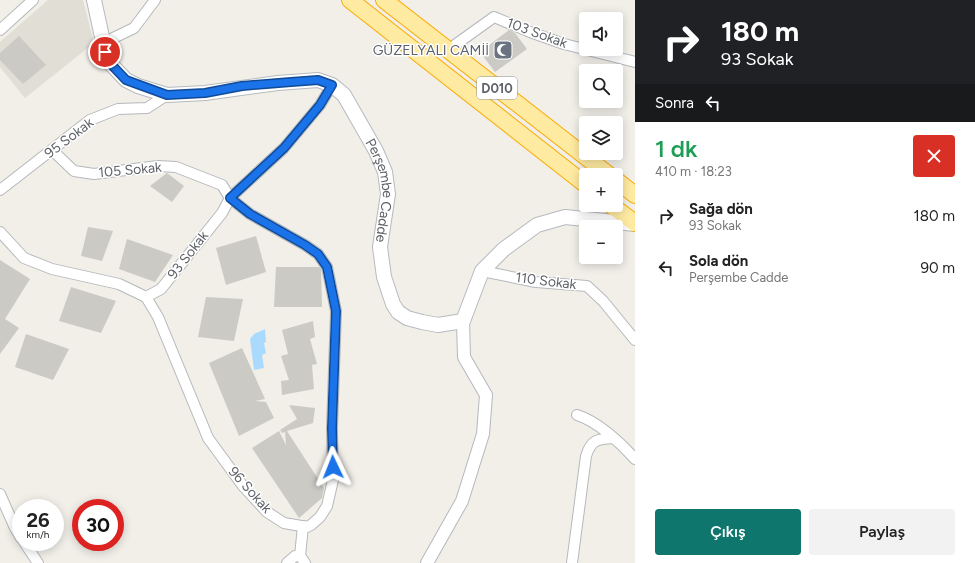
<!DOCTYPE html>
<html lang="tr">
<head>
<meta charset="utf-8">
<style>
	:root { --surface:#fff; --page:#f2f2f2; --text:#222; --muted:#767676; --accent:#0f766e }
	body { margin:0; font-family:Figtree,sans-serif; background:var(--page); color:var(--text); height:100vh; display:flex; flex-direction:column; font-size:15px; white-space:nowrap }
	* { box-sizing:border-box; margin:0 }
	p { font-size:13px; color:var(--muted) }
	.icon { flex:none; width:22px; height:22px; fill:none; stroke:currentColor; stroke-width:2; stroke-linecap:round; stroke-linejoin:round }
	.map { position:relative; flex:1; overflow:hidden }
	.drawer { display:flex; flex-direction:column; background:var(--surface); width:340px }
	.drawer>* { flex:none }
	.top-card { background:#202124; color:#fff; overflow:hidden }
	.tools { position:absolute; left:579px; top:12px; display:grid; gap:8px }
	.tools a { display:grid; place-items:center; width:44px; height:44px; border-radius:4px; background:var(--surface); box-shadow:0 2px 10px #0003; font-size:20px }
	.speed { position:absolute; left:12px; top:499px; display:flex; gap:8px; font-size:20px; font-weight:700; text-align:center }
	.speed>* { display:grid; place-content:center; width:52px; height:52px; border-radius:50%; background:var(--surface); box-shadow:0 2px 10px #0003; line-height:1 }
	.speed small { font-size:10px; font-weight:400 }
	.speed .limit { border:6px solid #d22; background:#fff; color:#111 }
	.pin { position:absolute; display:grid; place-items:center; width:34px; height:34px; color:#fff; margin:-17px; border:2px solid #fff; border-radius:50%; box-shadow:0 1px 4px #0007 }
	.me { position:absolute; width:44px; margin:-22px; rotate:358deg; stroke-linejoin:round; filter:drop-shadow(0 0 3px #0008) }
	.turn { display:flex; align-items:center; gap:14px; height:84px; padding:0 20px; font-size:18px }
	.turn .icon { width:52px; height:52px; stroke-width:2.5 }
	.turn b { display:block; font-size:28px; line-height:34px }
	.then { display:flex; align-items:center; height:38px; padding:0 20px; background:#0003; gap:8px; font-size:15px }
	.round { display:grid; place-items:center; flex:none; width:42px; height:42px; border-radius:4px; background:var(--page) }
	.headline { display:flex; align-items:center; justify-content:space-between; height:68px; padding:0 20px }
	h1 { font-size:24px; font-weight:600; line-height:30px; color:#1e9e55 }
	.action { display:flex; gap:8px; margin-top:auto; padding:8px 20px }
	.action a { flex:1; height:46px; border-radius:4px; background:var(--accent); color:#fff; font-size:16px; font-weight:600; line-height:46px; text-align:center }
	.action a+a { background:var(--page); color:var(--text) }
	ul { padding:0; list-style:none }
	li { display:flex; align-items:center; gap:12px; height:52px; padding:0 20px }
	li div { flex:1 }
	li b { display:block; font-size:15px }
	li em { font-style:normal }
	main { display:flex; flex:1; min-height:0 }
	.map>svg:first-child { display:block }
</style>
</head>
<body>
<main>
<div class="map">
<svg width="635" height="563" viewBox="0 0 635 563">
	<rect width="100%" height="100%" fill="#f1efe8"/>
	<path fill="#e1ded6" d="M48 0H83L94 43 25 98 0 67V42Z"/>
	<path fill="#aadaff" d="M265 329 266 342 264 343 266 353 262 355 264 368 254 370 250 339 254 334Z"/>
	<g fill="#cccac5">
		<path d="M509 30 515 33 527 49 495 72 480 52Z"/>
		<path d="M19 36 46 65 23 84 0 60V53Z"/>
		<path d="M167 173 184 186 172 202 150 186Z"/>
		<path d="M88 227 113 231 102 261 81 256Z"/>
		<path d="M256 236 266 272 226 285 216 248Z"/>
		<path d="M127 239 173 255 155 282 119 269Z"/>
		<path d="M0 260 30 279 5 319 19 328 0 354Z"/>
		<path d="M276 267H319L321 269 322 307H274Z"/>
		<path d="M71 287 116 301 101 333 59 321Z"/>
		<path d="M206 297 243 299 234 341 198 337Z"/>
		<path d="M313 321 315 337 310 339 317 364 312 365 314 389 282 395 281 381 289 380 281 356 288 354 282 330Z"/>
		<path d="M26 334 69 349 53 380 15 367Z"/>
		<path d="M242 348 265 399 255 401 266 402 274 418 239 436 209 363Z"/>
		<path d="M289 405 315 408 313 423 287 431 324 488 322 498 299 518 252 448 279 431 286 445 285 432 282 433 280 430 297 419Z"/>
	</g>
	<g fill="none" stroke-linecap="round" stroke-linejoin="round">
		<g stroke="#b5b8bc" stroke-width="12">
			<g id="minor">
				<path d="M0 30 33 0"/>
				<path d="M103 43 134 28 155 0"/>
				<path d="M448 50 494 17 530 32 564 44 635 62"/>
				<path d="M52 150 74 171 94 174 158 166 176 167 222 185 230 198 250 214 305 245 318 254 327 267 336 311 332 428 333 480 327 506 320 517 311 525 307 527 284 523 267 512 243 486 208 438 158 317 146 297"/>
				<path d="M0 190 90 120 118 109 147 108 167 95"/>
				<path d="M0 232 24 258 52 269 119 284 146 297 161 289 222 213 230 198 284 148 320 105 332 85"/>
				<path d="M482 271 536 282 587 286 603 301 635 340"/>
				<path d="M577 415C597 421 621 443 635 459"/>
				<path d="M0 494 15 528 21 538"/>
				<path d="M24 542 38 563"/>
				<path d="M300 556 303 526"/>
				<path d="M287 563 295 556H300L305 563"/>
				<path d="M572 563 586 456C591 440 597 439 613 438"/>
			</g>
		</g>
		<g stroke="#b5b8bc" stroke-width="14">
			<path id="tertiary" d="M427 563 462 501 483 434 486 395 464 357 463 321"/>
		</g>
		<g stroke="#b6babf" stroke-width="16">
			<g id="secondary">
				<path id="s1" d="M94 0 107 60 126 80 138 86 167 95 205 93 278 83 318 80 332 85 344 95 376 151 385 172 388 194 380 247 384 277 393 304 398 312 407 318 422 322 438 325 463 321 482 271 504 249 537 225 565 217 635 224"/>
			</g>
		</g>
		<g stroke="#f9ab00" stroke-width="18">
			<g id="trunk">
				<path d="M350 0 586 185"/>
				<path d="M384 0 609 175"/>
				<path d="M616 180 635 195"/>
				<path d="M611 205 635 223"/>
			</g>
		</g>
		<use href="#minor" stroke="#fff" stroke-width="10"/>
		<use href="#tertiary" stroke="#fff" stroke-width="12"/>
		<use href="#secondary" stroke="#fff" stroke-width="14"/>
		<use href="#trunk" stroke="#feeaa1" stroke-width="16"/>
	</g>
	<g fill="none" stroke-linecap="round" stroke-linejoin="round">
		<g stroke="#114b97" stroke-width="10">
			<path id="route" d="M105 52 107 60 126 80 167 95 205 93 242 86 291 82 318 80 332 85 320 105 284 148 230 198 250 214 305 245 318 254 327 267 336 311 332 428 333 467"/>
		</g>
		<use href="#route" stroke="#1a73e8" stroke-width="7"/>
	</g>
	<defs>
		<g id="mosque-square" transform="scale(1)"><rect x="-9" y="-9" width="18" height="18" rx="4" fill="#6b7280" stroke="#fff"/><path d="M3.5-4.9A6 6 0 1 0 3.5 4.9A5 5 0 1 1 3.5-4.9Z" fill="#fff"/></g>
	</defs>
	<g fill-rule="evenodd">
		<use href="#mosque-square" x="503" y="50"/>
	</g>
	<g text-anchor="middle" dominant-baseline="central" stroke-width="3" stroke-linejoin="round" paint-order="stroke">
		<rect fill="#fff" stroke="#8f9295" stroke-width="1" x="477" y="77" width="40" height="22" rx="3"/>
		<g font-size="13" font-weight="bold" fill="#5f6368">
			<text x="497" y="88">D010</text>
		</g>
		<g font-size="14" fill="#5f6368" stroke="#fff">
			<text transform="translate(537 33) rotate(20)">103 Sokak</text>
			<text transform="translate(69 138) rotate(-37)">95 Sokak</text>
			<text transform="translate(130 170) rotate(-5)">105 Sokak</text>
			<text stroke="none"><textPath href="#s1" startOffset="420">Perşembe Cadde</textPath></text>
			<text transform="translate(188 255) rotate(-52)">93 Sokak</text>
			<text transform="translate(546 281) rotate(7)">110 Sokak</text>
			<text transform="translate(250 490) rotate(48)">96 Sokak</text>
		</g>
		<g font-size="14" fill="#5b616d" stroke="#fff" text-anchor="end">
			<text x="489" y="50">GÜZELYALI CAMİİ</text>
		</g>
	</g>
</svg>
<div class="tools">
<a><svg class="icon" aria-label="sound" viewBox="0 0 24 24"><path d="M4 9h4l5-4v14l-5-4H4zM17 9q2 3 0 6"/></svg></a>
<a><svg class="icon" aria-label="search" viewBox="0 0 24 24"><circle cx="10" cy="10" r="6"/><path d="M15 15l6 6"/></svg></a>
<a><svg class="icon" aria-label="layers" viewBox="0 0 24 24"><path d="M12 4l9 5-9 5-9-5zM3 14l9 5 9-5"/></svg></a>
<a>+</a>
<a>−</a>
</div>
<div class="speed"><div>26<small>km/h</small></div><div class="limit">30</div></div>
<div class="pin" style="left:105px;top:52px;background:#d93025"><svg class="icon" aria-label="arrive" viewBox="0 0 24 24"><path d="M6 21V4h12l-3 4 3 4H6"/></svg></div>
<svg class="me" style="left:333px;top:467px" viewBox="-20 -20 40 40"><path d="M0-17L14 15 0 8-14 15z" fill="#1a73e8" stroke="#fff" stroke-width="4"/></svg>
</div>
<section class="drawer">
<div class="top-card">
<div class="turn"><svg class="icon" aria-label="right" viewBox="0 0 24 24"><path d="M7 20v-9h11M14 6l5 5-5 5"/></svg><div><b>180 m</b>93 Sokak</div></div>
<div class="then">Sonra<svg class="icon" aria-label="left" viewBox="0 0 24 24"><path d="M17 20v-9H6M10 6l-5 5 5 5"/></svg></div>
</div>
<div class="headline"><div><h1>1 dk</h1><p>410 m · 18:23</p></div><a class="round" style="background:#d93025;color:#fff"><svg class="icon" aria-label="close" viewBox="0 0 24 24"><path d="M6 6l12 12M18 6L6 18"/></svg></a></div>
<ul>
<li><svg class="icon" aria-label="right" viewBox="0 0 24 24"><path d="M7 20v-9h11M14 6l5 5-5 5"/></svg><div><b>Sağa dön</b><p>93 Sokak</p></div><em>180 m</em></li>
<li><svg class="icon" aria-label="left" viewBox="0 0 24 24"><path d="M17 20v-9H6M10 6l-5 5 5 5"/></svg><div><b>Sola dön</b><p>Perşembe Cadde</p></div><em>90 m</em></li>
</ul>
<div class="action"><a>Çıkış</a><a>Paylaş</a></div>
</section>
</main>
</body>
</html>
